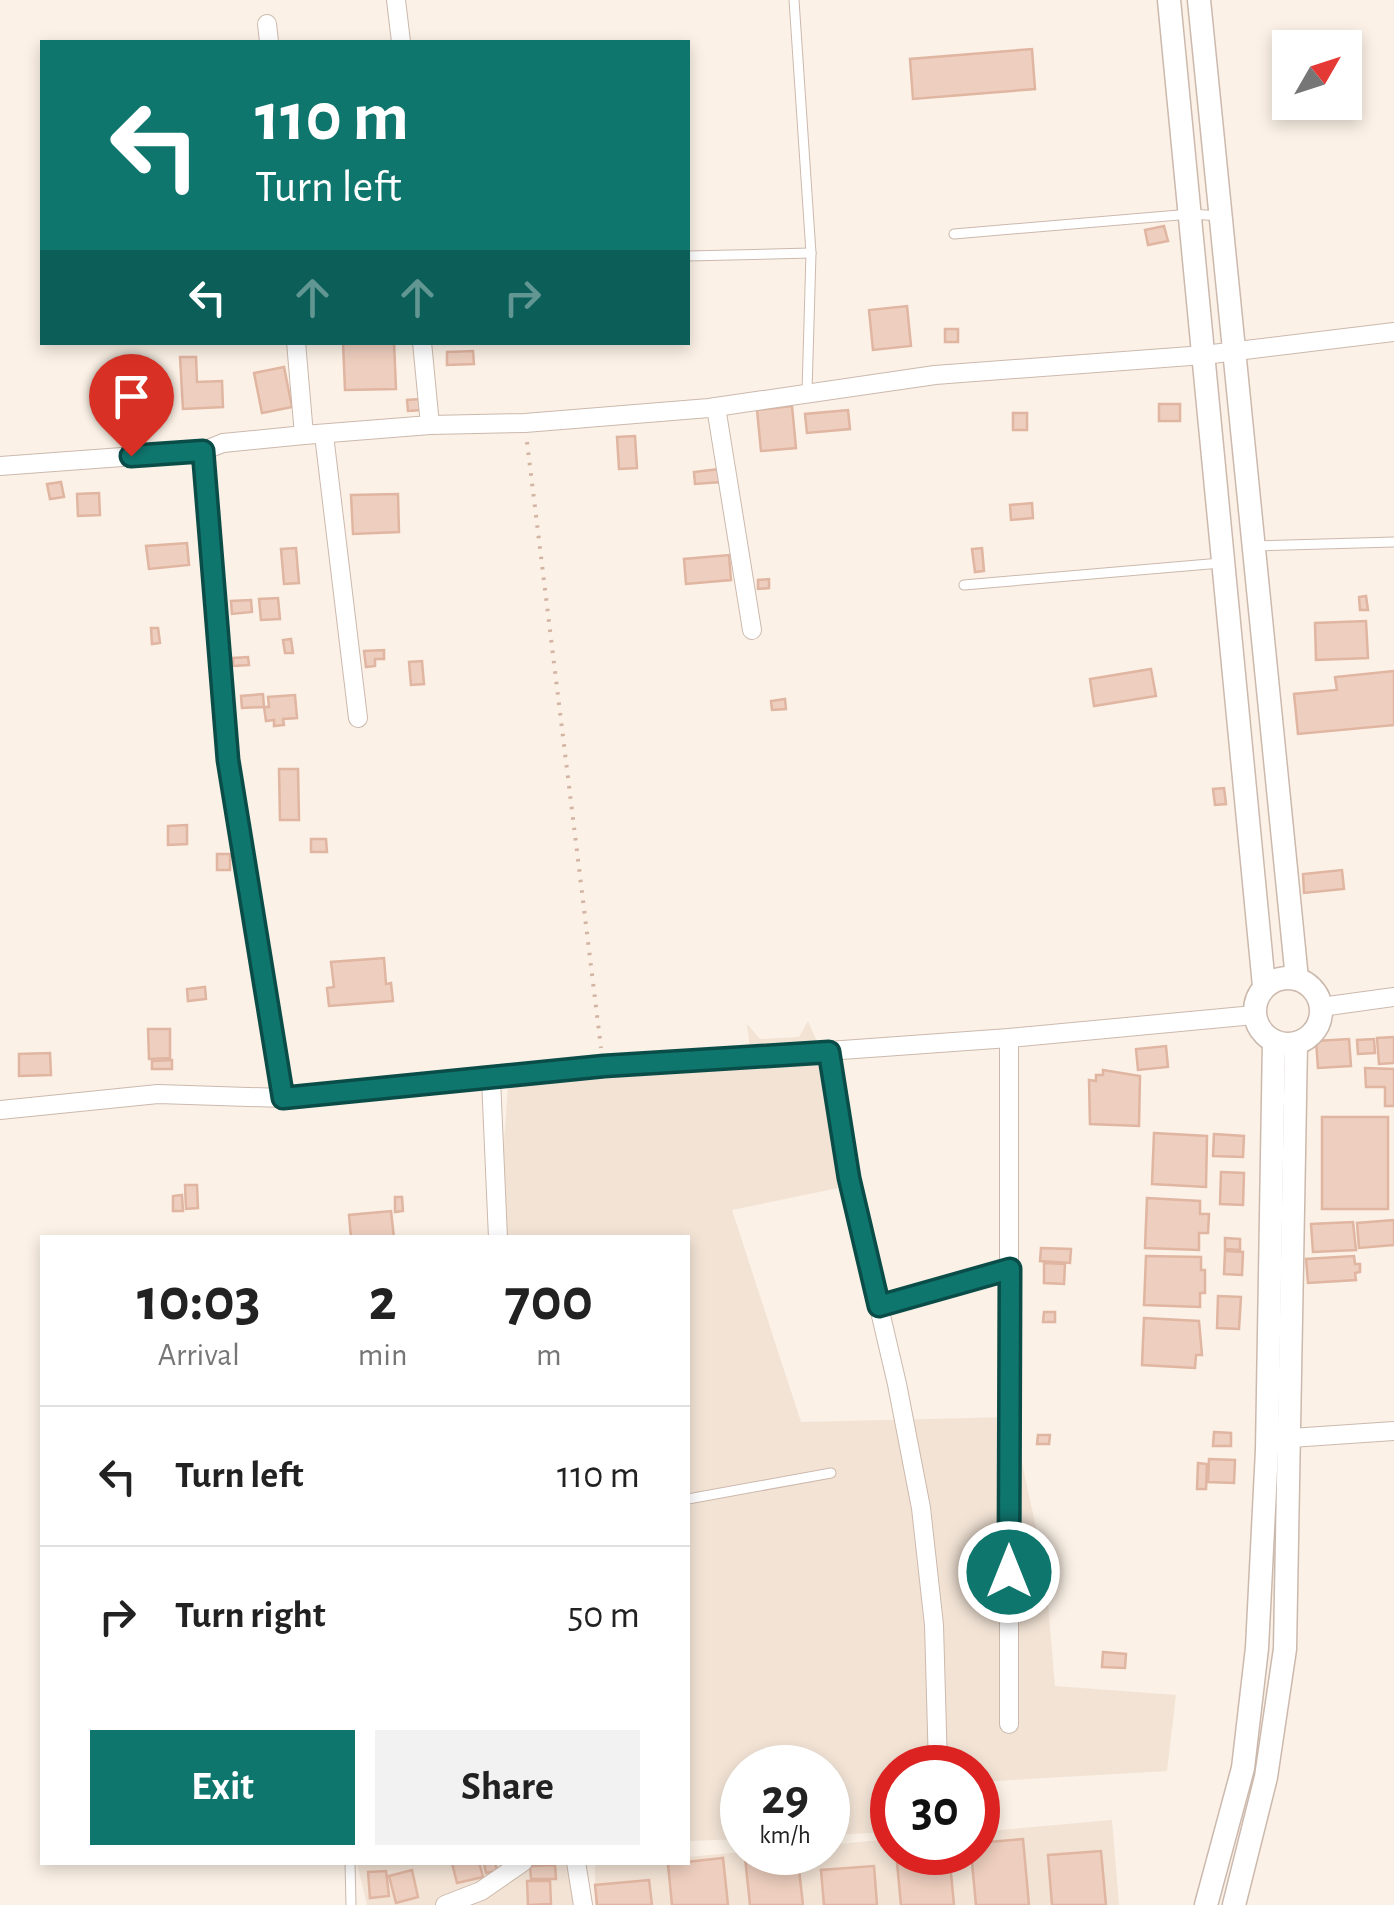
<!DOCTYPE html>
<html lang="en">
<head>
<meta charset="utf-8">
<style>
	:root { --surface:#fff; --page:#f2f2f2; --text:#222; --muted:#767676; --line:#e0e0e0; --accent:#0f766e }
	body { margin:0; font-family:"Alegreya Sans",sans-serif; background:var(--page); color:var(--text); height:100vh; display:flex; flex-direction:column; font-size:38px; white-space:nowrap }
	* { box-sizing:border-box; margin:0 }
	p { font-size:32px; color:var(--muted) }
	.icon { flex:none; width:55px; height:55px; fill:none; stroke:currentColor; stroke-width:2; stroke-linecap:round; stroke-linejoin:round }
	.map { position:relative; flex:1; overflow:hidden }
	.sheet { position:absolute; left:40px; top:1235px; width:650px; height:630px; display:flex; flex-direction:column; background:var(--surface); border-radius:0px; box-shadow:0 5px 15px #0003 }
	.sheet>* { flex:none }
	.hud { position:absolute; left:40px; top:40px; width:650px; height:305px; border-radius:0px; box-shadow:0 5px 15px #0003; background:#0f766e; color:#fff; overflow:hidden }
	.needle { width:65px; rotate:51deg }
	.tools { position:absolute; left:1272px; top:30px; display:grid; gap:20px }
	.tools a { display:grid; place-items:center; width:90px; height:90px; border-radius:0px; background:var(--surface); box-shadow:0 5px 15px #0003; font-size:50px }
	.speed { position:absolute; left:720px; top:1745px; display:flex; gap:20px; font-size:50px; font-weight:700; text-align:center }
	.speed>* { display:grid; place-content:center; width:130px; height:130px; border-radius:50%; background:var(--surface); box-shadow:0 5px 15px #0003; line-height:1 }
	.speed small { font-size:25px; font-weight:400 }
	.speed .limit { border:15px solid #d22; background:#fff; color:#111 }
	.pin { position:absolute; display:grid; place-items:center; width:85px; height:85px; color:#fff; margin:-102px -42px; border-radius:50% 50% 50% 0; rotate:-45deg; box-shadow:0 0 10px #0007 }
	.pin .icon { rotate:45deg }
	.me { position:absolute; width:110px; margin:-55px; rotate:0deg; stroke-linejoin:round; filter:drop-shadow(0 0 8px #0008) }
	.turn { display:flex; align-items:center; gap:35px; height:210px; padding:0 50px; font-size:45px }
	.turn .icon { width:130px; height:130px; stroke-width:2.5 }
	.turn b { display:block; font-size:70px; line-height:85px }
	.lanes { display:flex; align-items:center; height:95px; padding:0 50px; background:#0003; justify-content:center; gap:50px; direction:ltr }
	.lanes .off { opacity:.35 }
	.eta { display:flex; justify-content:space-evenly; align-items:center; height:170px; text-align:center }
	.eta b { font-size:60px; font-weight:700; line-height:70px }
	.cta { display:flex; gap:20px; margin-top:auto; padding:20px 50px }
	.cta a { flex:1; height:115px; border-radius:0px; background:var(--accent); color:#fff; font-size:40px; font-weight:700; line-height:115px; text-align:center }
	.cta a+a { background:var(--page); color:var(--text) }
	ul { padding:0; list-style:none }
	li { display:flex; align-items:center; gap:30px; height:140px; padding:0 50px; border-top:2px solid var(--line) }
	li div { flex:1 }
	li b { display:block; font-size:38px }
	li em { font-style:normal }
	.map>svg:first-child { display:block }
</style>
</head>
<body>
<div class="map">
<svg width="1394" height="1905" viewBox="0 0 1394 1905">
	<rect width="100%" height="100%" fill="#fbf1e6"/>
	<g fill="#f2e3d5">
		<path d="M808 1021 821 1051 853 1185 732 1210 801 1422 1012 1417 1045 1569 1055 1686 1176 1695 1167 1771 978 1782V1768H892V1832L828 1835V1768H742V1839L688 1841V1238H497L508 1086 739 1063 751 1056 747 1024 760 1039 799 1037Z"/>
		<path d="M1112 1820 1119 1905H595V1864L688 1862V1857L742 1852H828V1845L892 1839V1852H978V1832Z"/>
		<path d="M357 1863H579L580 1905H367Z"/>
	</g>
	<g fill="#eecfbf" stroke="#e0b5a1" stroke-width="2.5">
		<path d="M1032 49 1035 89 913 99 910 59Z"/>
		<path d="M1164 226 1168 241 1148 245 1145 230Z"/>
		<path d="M907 306 911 346 873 350 869 310Z"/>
		<rect x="945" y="329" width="13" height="13"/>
		<path d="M343 342H394L396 389 345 390Z"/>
		<path d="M473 351 474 364 447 365V352Z"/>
		<path d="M180 357H196L197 382 222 381 223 407 183 409Z"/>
		<path d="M284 367 292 407 262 413 254 373Z"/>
		<path d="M420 399 422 410 408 411 407 400Z"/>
		<rect x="1159" y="404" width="21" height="17"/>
		<path d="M792 406 796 448 761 451 757 410Z"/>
		<path d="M848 410 850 429 807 433 805 414Z"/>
		<rect x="1013" y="413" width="14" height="17"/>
		<path d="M635 436 637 468 619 469 617 437Z"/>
		<path d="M720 469 721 482 695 484 694 472Z"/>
		<path d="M61 482 64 497 50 499 47 484Z"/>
		<path d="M99 493 100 515 78 516 77 494Z"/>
		<path d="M398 494 399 532 353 534 351 495Z"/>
		<path d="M1032 503 1033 518 1011 520 1010 505Z"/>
		<path d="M187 543 189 565 149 569 146 546Z"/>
		<path d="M296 548 299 583 284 584 281 549Z"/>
		<path d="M982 548 984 571 975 572 972 549Z"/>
		<path d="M729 555 731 580 686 584 684 559Z"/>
		<path d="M769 579V588L758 589V580Z"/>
		<path d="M1366 596 1368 610H1360L1359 597Z"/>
		<path d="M278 598 280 619 261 620 259 599Z"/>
		<path d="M251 600 252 612 232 614 231 601Z"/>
		<path d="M1366 621 1368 658 1316 660 1315 623Z"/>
		<path d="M151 628H158L160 643 152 644Z"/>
		<path d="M291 639 293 653H285L283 640Z"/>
		<path d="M384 650V659H375V666L366 667 364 651Z"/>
		<path d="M248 657 249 665 233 666V658Z"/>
		<path d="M422 661 424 684 411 685 409 662Z"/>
		<path d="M1151 669 1156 696 1094 706 1090 679Z"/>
		<path d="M1394 671V725L1298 734 1294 694 1337 690 1335 677Z"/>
		<path d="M263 694 264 707 242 708 241 696Z"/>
		<path d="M295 695 297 718 283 719 284 725 274 726V720L266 721 264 707H269L268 697Z"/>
		<path d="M785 699 786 709 772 710 771 701Z"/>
		<path d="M279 769H298L299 820H280Z"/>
		<path d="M1224 788 1226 804 1215 805 1213 789Z"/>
		<path d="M187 825V844L168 845V826Z"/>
		<path d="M311 839H326L327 852H311Z"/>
		<rect x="217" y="854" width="13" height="16"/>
		<path d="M1342 870 1344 889 1304 893 1303 874Z"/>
		<path d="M384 958 386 984 391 983 393 1001 329 1006 327 988 334 987 331 962Z"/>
		<path d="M205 987 206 999 188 1001 187 989Z"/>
		<path d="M148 1029H170V1058L149 1059Z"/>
		<path d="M1394 1037V1063L1379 1064 1377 1038Z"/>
		<path d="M1349 1039 1351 1066 1318 1068 1316 1041Z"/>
		<path d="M1374 1039 1375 1053 1358 1054 1357 1040Z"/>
		<path d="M1166 1046 1168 1067 1138 1070 1136 1049Z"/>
		<path d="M50 1053 51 1075 19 1076V1054Z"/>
		<path d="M172 1060V1069H152V1061Z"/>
		<path d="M1365 1068 1394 1069V1106H1385V1087H1366Z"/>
		<path d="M1103 1070 1140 1076 1139 1126 1090 1124 1089 1080 1096 1081V1075H1103Z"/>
		<rect x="1322" y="1117" width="66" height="92"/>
		<path d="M1154 1133 1207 1136 1206 1187 1152 1184Z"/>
		<path d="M1214 1134 1244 1136 1243 1157 1213 1156Z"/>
		<path d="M1221 1172 1244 1173 1243 1205 1220 1204Z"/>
		<path d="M185 1185H197L198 1208 186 1209Z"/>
		<path d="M182 1195 183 1211H173V1196Z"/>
		<path d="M395 1197H402L403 1211 395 1212Z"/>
		<path d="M1147 1198 1200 1201V1214H1209L1208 1233H1199V1250L1145 1248Z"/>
		<path d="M391 1211 394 1238H351L349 1215Z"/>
		<path d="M1394 1220V1245L1359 1248 1357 1223Z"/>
		<path d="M1353 1222 1356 1250 1313 1252 1311 1224Z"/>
		<path d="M1225 1238 1240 1239V1250L1225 1249Z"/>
		<path d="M1041 1248 1071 1249 1070 1263 1040 1261Z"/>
		<path d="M1225 1251 1243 1252 1242 1275 1224 1274Z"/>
		<path d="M1146 1256 1201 1257V1270H1205V1293H1200V1307L1144 1305Z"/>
		<path d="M1354 1256 1355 1264H1360V1272L1355 1273 1356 1280 1308 1283 1306 1259Z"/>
		<path d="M1044 1263 1065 1264 1064 1284 1044 1283Z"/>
		<path d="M1218 1296 1241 1297 1239 1329 1217 1328Z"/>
		<path d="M1044 1312H1055V1322H1043Z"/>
		<path d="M1144 1318 1199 1321 1202 1355H1196L1195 1368 1142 1365Z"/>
		<path d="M1214 1432 1231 1433V1446H1213Z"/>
		<path d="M1038 1435H1050L1049 1444H1037Z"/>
		<path d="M1209 1459 1235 1460 1234 1483 1208 1482Z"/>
		<path d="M1198 1463 1207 1464 1206 1489H1197Z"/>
		<path d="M1103 1652 1126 1654 1125 1668 1102 1667Z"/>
		<path d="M1023 1839 1029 1905H976L971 1852H978V1843Z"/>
		<path d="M1101 1851 1106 1905H1052L1048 1855Z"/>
		<path d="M797 1852 803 1905H750L745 1857Z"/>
		<path d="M896 1852H949L954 1905H901Z"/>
		<path d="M723 1858 728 1905H672L668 1864Z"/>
		<path d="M479 1862 483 1877 457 1883 452 1863Z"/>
		<path d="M495 1862 497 1871 486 1873 484 1863Z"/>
		<path d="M555 1865 556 1879H531L530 1866Z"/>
		<path d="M874 1866 877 1905H824L821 1870Z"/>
		<path d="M412 1870 418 1897 396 1903 389 1876Z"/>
		<path d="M386 1871 389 1896 370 1898 368 1872Z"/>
		<path d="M649 1880 652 1905H597L595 1885Z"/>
		<path d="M527 1881H550L551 1904 528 1905Z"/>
	</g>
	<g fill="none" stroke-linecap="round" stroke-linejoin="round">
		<g stroke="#ccb9ad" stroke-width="11">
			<g id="service">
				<path d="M794 0 811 253 807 392"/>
				<path d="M954 234 1191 214 1220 216"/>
				<path d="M688 256 811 253"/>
				<path d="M1255 546 1394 542"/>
				<path d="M964 585 1221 563"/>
				<path d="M879 1306 1007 1269"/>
				<path d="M688 1499 831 1473"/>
				<path d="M350 1862 351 1905"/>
			</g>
		</g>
		<g stroke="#ccb9ad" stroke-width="20">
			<g id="minor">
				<path d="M396 0 401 42"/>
				<path d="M267 24 269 42"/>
				<path d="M296 342 304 435"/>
				<path d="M422 342 430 425"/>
				<path d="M716 407 752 630"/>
				<path d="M324 435 358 718"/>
				<path d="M203 451 228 760 283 1098"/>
				<path d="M0 466 203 451 223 443 304 435 430 425 525 423 709 408 935 375 1204 355 1394 332"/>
				<path d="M1321 1007 1394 997"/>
				<path d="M1009 1038V1724"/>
				<path d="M829 1052 849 1179 897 1384 921 1508 934 1625 938 1767"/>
				<path d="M491 1079 498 1238"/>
				<path d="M0 1110 158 1094 283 1098 604 1067 1009 1038 1254 1015"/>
				<path d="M1291 1438 1394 1431"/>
				<path d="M576 1862 583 1905"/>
				<path d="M445 1905 481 1891 523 1862"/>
			</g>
		</g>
		<g stroke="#ccb9ad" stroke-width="25">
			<g id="tertiary">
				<path d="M1169 0 1264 986"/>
				<path d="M1199 0 1297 979"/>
				<circle cx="1288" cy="1011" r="33"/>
				<path d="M1206 1905 1243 1768 1257 1648 1267 1450 1274 1041"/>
				<path d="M1234 1905 1266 1777 1285 1649 1296 1043"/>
			</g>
		</g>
		<path stroke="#d3b3a2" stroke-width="4" stroke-dasharray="2.5 8" stroke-linecap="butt" d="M527 442 601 1048"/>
		<use href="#service" stroke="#fff" stroke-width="9"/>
		<use href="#minor" stroke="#fff" stroke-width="18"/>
		<use href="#tertiary" stroke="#fff" stroke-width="22"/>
	</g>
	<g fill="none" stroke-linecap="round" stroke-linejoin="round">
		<g stroke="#0a4d48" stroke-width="25">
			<path id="route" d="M131 456 203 451 228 760 283 1098 604 1066 829 1052 849 1178 879 1306 1010 1269 1009 1572"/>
		</g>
		<use href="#route" stroke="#0f766e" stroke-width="18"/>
	</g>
</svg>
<div class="tools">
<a><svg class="needle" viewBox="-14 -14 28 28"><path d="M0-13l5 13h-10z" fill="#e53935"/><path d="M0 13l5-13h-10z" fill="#767676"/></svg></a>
</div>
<div class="speed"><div>29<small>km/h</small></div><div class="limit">30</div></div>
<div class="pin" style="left:131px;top:456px;background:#d93025"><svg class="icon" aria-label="arrive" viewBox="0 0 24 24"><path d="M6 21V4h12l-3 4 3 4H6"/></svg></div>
<svg class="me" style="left:1009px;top:1572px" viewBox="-20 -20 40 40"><circle r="17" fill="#0f766e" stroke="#fff" stroke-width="3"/><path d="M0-11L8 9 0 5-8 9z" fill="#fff"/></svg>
<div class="hud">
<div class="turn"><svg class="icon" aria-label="left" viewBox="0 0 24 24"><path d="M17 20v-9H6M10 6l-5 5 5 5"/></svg><div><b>110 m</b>Turn left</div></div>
<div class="lanes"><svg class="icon" aria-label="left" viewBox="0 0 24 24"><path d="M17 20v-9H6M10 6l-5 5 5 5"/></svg><svg class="icon off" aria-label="ahead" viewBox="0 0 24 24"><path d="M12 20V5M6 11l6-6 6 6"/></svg><svg class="icon off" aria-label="ahead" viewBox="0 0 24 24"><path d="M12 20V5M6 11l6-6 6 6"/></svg><svg class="icon off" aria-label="right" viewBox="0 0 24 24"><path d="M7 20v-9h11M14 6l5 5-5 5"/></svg></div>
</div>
<section class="sheet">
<div class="eta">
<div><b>10:03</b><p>Arrival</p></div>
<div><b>2</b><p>min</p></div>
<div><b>700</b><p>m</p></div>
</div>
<ul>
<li><svg class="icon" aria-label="left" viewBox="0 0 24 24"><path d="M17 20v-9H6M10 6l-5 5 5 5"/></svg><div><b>Turn left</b></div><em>110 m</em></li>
<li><svg class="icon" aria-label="right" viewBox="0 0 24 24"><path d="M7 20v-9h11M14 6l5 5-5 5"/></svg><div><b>Turn right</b></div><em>50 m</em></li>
</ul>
<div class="cta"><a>Exit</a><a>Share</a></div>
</section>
</div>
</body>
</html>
